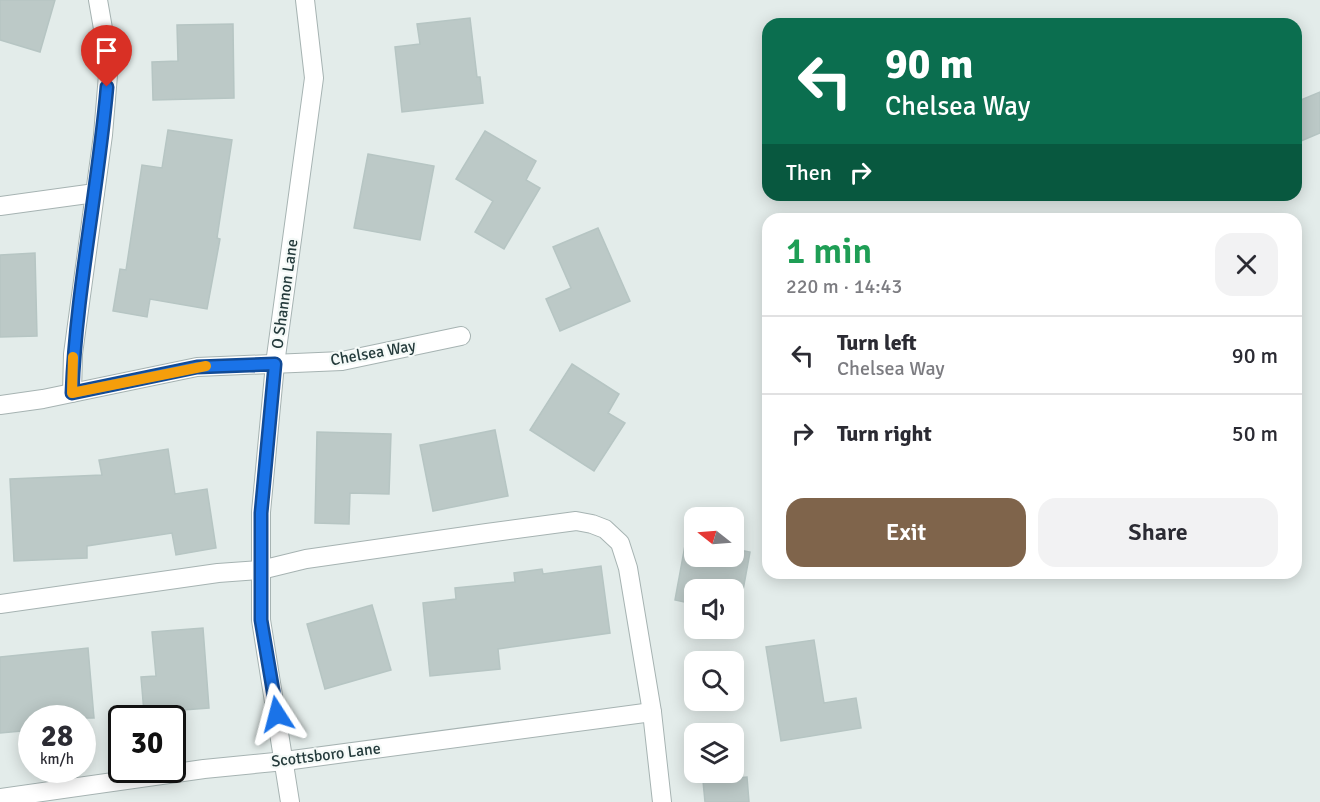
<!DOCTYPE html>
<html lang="en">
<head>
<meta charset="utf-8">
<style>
	:root { --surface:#fff; --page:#f2f2f3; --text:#2b2b33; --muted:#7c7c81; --line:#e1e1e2; --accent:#7f644b }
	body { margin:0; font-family:Signika,sans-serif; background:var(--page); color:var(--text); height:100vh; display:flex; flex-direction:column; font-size:22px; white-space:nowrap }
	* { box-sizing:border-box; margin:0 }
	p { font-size:20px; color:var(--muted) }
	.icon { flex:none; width:33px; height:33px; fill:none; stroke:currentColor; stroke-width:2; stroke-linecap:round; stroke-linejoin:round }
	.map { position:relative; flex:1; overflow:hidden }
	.sheet { position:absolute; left:762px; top:213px; width:540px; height:366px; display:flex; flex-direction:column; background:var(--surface); border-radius:18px; box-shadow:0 3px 15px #0003 }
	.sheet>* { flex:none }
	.banner { position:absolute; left:762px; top:18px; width:540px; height:183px; border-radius:18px; box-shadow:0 3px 15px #0003; background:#0b6e4f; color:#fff; overflow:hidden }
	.needle { width:39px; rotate:287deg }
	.controls { position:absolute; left:684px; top:507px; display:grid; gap:12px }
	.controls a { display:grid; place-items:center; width:60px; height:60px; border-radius:12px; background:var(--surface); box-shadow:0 3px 15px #0003; font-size:30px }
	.speed { position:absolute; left:18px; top:705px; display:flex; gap:12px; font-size:30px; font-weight:700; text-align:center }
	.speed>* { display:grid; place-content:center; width:78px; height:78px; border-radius:50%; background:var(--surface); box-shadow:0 3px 15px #0003; line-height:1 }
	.speed small { font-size:15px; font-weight:400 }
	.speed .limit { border:3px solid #111; border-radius:9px; background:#fff; color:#111 }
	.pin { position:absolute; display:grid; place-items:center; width:51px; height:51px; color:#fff; margin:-62px -26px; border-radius:50% 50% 50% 0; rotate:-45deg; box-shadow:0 0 6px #0007 }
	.pin .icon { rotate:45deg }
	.me { position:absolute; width:66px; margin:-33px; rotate:351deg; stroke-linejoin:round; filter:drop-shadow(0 0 4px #0008) }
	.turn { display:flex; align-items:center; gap:21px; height:126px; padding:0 24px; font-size:27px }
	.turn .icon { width:78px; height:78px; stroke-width:2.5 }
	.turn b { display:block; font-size:42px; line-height:51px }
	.then { display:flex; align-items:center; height:57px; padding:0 24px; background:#0003; gap:12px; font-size:22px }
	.round { display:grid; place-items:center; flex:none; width:63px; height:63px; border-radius:18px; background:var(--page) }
	.overview { display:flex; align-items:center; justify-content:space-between; height:102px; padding:0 24px }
	h1 { font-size:36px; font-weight:600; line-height:45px; color:#1e9e55 }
	.cta { display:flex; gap:12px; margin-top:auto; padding:12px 24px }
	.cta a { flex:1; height:69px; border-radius:18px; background:var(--accent); color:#fff; font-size:24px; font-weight:600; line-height:69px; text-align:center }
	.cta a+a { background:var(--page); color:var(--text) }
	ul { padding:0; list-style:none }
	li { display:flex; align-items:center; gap:18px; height:78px; padding:0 24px; border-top:2px solid var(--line) }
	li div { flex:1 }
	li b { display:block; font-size:22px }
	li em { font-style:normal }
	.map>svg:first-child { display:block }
</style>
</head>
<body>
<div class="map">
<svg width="1320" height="802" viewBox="0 0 1320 802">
	<rect width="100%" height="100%" fill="#e3ecea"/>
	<g fill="#bcc9c7" stroke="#b6c5c3" stroke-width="1.5">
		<path d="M0 0H55L40 52 0 40Z"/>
		<path d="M470 18 477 77H480L483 103 402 112 395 47 420 44 417 24Z"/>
		<path d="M233 24 234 98 153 100 152 62 178 61 177 25Z"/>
		<path d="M1320 92V133L1296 143V102Z"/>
		<path d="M168 130 232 140 217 238 220 239 207 309 150 299 147 317 113 311 120 269 126 270 142 165 162 168Z"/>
		<path d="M485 131 536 161 526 180 540 188 504 249 475 232 493 201 456 179Z"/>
		<path d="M368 154 434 166 420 240 354 228Z"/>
		<path d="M598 228 630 301 560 331 546 299 571 288 553 247Z"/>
		<path d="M35 253 37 336 0 337V255Z"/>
		<path d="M572 364 619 394 608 413 625 423 594 471 530 430Z"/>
		<path d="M495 430 508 496 433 511 420 445Z"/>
		<path d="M317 432 391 434 389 494 350 493 349 524 315 523Z"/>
		<path d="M168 449 175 494 207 489 216 548 176 555 172 533 87 546V558L14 561 10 479 102 475 99 460Z"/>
		<path d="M686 540 694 542V556H734V549L750 552 739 612 734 611V590H694V604L675 600Z"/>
		<path d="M601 566 610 633 498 649 500 669 430 676 423 603 456 599 455 588 515 582 514 573 542 569 543 574Z"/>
		<path d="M372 605 391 670 325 689 307 624Z"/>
		<path d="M203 628 209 708 144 713 141 677 156 676 152 632Z"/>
		<path d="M814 640 824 703 856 698 861 728 781 741 766 647Z"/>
		<path d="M88 648 94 718H32V730L0 733V657Z"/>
		<path d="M747 777 749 802H705L703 781Z"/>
	</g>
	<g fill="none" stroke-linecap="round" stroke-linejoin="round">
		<g stroke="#a6b3b2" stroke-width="20">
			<g id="minor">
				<path d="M0 206 95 193"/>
				<path d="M72 393 73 354 103 135 109 63 98 0"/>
				<path d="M0 405 43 399 197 367 342 361 461 336"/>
				<path d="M0 604 218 573 261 570 306 559 487 533 576 521 592 524 605 529 620 543 628 568 652 712 662 802"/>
				<path d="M0 798 204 769 285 761 652 712"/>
				<path d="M290 802 261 620V512L275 364 314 78 305 0"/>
			</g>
		</g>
		<use href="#minor" stroke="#fff" stroke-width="18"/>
	</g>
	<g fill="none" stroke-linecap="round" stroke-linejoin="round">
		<g stroke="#114b97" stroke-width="15">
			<path id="route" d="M107 87C98 190 76 291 72 393L197 367 275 364 261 513V620L277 714"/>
		</g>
		<use href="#route" stroke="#1a73e8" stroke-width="10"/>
		<path stroke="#f59e0b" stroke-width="10" d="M73 357 72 393 206 366"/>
	</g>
	<g text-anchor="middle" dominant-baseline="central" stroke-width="4.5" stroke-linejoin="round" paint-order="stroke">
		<g font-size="16" fill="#253b3c" stroke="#f4f9f7">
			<text transform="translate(285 294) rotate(-82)">O Shannon Lane</text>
			<text transform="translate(373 353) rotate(-10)">Chelsea Way</text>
			<text transform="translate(326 755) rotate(-7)">Scottsboro Lane</text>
		</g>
	</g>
</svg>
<div class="controls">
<a><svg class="needle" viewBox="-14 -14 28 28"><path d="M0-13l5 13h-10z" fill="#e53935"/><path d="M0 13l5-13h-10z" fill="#7c7c81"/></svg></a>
<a><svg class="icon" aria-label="sound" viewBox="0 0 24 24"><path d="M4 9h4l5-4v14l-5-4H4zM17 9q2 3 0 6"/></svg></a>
<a><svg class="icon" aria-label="search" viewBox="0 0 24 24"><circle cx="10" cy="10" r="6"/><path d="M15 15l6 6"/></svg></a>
<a><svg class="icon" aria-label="layers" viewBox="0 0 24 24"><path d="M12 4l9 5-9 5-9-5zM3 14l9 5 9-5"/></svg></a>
</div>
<div class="speed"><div>28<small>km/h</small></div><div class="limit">30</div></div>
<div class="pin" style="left:107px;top:87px;background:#d93025"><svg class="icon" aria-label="arrive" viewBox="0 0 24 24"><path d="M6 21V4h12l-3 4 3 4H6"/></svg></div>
<svg class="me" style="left:277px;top:714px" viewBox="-20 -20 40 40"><path d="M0-17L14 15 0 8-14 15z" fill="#1a73e8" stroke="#fff" stroke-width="4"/></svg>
<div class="banner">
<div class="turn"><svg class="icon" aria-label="left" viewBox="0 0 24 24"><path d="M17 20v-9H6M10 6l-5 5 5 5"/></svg><div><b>90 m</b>Chelsea Way</div></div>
<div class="then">Then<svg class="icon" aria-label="right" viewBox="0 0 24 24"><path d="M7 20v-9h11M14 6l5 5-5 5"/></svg></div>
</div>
<section class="sheet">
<div class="overview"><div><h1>1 min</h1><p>220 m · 14:43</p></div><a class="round"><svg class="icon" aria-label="close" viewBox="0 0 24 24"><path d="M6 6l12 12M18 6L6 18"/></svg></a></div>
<ul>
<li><svg class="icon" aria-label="left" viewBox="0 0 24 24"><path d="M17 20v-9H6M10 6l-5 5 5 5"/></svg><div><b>Turn left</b><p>Chelsea Way</p></div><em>90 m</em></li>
<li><svg class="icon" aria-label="right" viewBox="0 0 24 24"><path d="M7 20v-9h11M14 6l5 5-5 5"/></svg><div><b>Turn right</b></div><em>50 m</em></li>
</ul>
<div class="cta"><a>Exit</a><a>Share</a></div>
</section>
</div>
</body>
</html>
